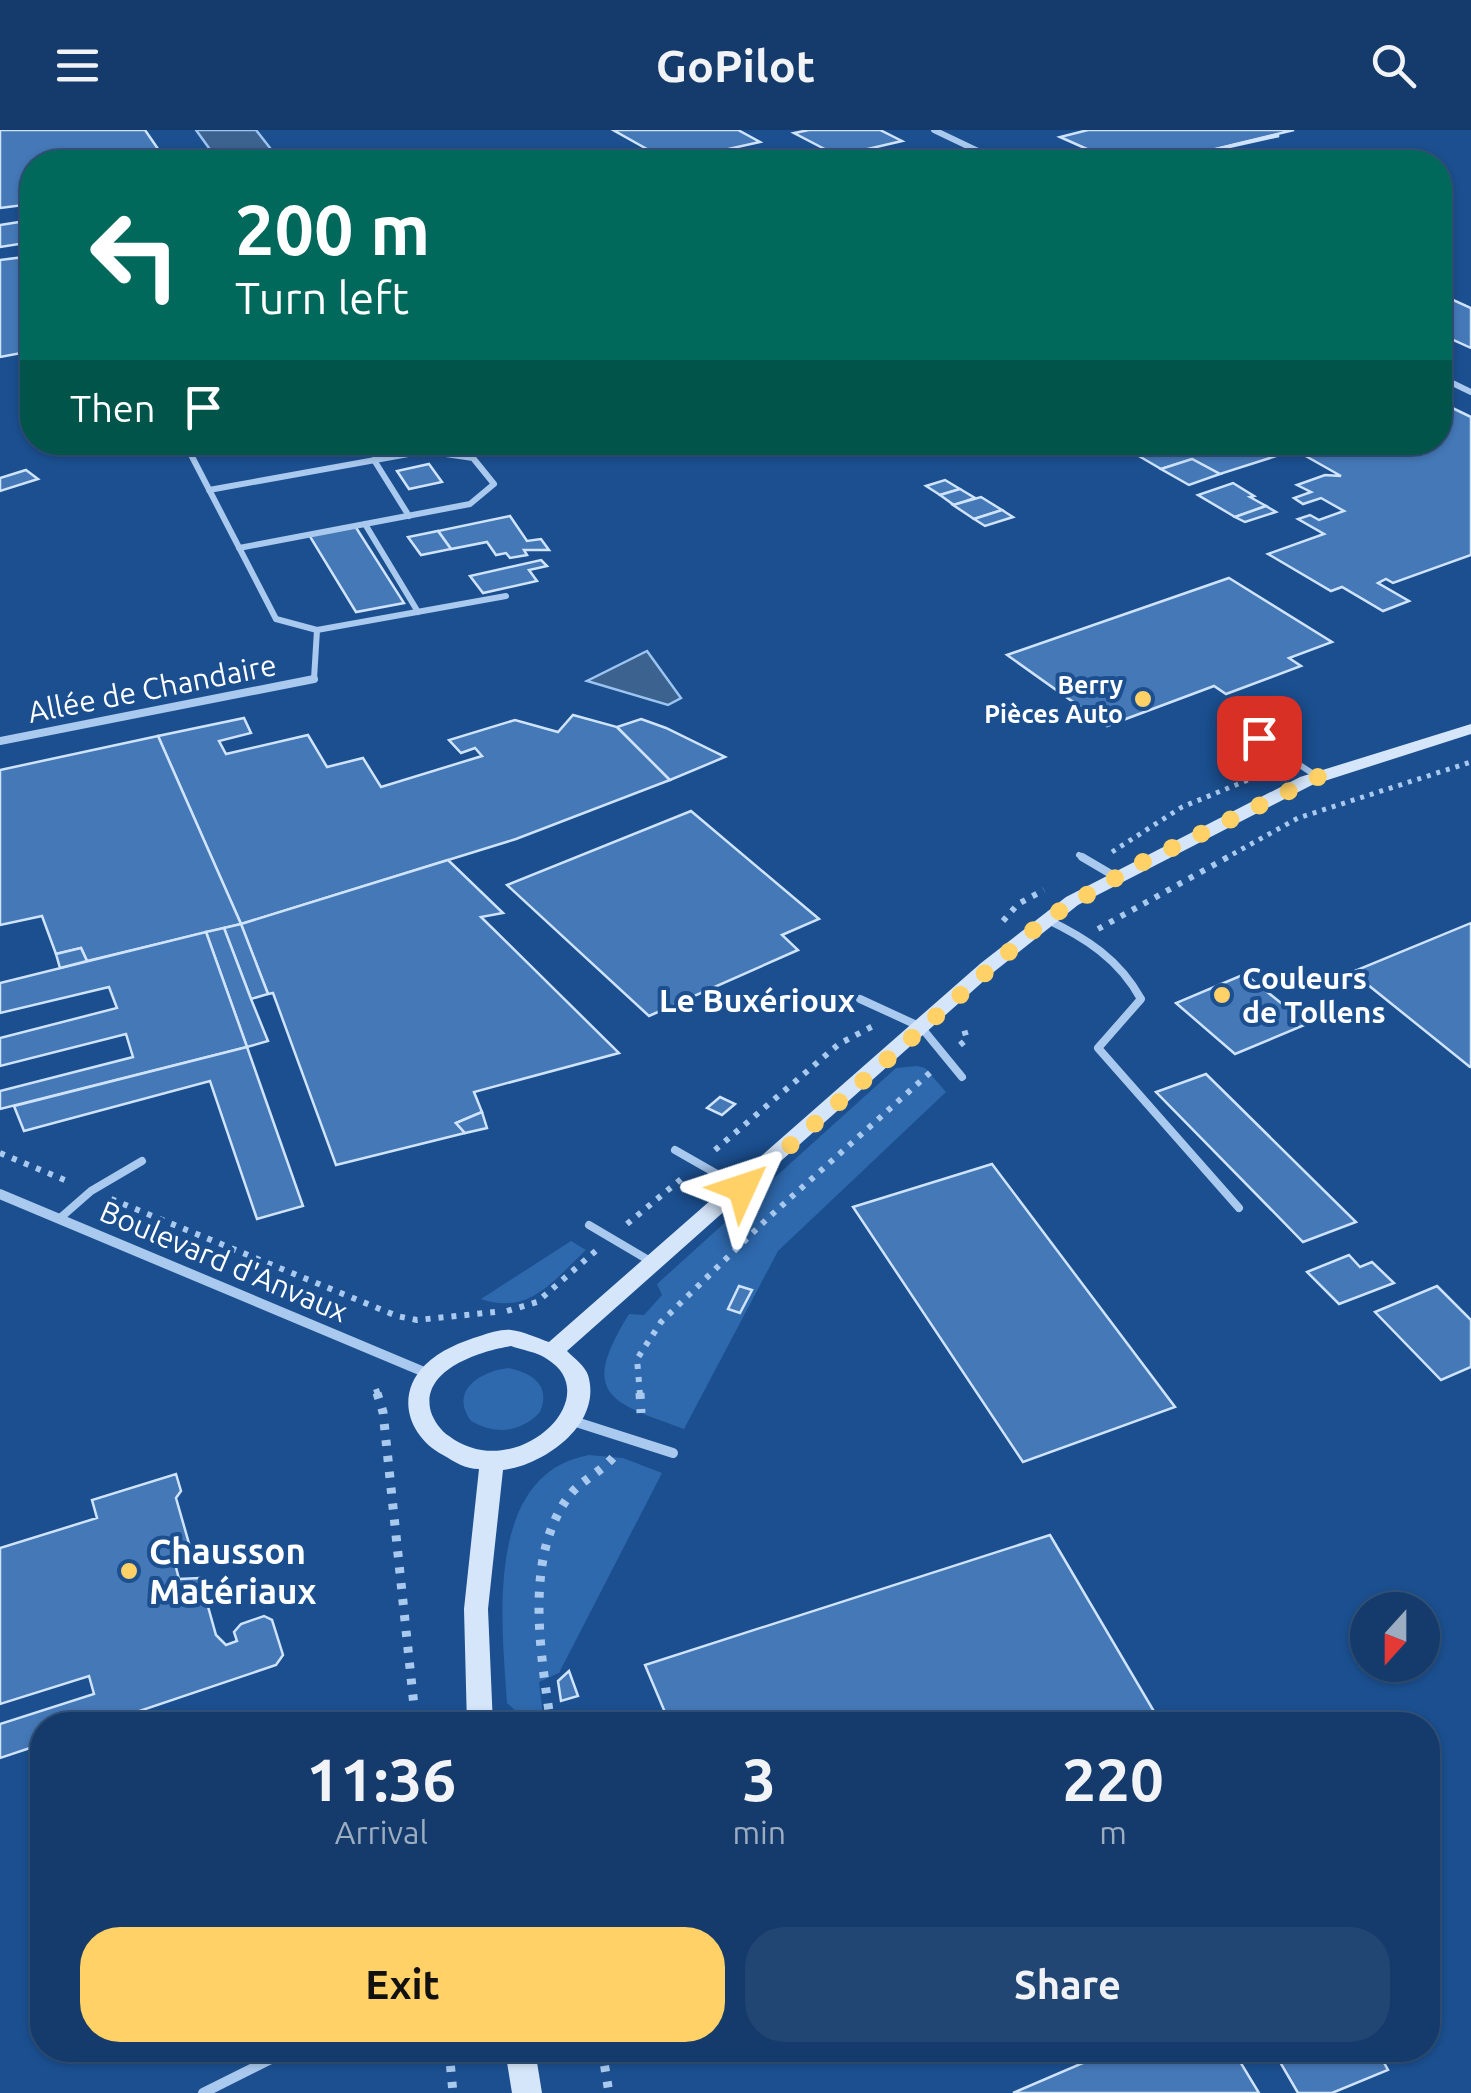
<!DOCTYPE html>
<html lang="en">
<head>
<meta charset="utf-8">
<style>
	:root { --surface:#143b6b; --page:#214673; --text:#f1f3f6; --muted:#9dadc1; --line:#33557e; --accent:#ffd166 }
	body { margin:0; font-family:Ubuntu,sans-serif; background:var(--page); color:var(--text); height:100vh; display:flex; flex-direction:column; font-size:38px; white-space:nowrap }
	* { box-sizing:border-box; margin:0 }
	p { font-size:32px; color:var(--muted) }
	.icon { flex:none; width:55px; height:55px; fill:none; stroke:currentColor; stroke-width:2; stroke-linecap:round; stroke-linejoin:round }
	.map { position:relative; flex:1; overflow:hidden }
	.panel { position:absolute; left:30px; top:1582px; width:1410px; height:350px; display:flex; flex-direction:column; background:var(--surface); border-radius:40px; box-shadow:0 2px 8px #0004,0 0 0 2px var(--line) }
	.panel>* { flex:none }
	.top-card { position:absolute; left:20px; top:20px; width:1432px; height:305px; border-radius:40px; box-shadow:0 2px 8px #0004,0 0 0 2px var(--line); background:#00695c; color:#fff; overflow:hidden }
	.needle { width:65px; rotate:201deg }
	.tools { position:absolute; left:1350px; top:1462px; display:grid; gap:20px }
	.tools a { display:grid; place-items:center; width:90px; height:90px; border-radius:50%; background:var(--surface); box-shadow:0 2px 8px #0004,0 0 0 2px var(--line); font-size:50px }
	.pin { position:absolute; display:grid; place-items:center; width:85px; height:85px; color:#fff; margin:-42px; border-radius:20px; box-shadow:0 5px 15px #0006 }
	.me { position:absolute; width:110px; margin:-55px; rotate:48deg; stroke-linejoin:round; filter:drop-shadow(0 0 8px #0008) }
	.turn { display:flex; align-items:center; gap:35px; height:210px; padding:0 50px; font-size:45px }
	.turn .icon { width:130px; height:130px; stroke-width:2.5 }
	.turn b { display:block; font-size:70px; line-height:85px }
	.then { display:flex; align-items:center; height:95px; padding:0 50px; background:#0003; gap:20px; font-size:38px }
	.eta { display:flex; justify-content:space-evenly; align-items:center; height:170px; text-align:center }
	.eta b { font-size:60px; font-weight:700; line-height:70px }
	.action { display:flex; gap:20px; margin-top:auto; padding:20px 50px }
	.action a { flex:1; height:115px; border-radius:40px; background:var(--accent); color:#111; font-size:40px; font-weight:700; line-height:115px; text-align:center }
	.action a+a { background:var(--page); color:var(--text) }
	header { display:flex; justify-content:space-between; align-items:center; height:130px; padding:0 50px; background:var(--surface); font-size:45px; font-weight:700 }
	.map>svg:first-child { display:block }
</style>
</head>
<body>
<header><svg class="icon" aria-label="menu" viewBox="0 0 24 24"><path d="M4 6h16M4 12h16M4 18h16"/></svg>GoPilot<svg class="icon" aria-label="search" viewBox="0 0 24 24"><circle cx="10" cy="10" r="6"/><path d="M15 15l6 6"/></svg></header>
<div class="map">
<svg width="1471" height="1963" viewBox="0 0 1471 1963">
	<rect width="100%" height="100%" fill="#1b4f8f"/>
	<g fill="#2e69ad">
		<path d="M917 936 925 938 946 962 778 1121 684 1299C609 1272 579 1265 629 1184L644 1185 662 1165 657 1154 896 938Z"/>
		<path d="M571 1111 586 1120C554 1150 529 1186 481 1169Z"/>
		<path d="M508 1238C533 1243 551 1256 540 1282 520 1303 496 1305 471 1291 449 1261 479 1242 508 1238Z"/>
		<path d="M589 1325 623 1328 662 1343 559 1543 539 1552 543 1586 525 1589 507 1573C502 1495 483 1344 589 1325Z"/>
	</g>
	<g fill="#3c6290" stroke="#9cc4f0" stroke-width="2.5">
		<path d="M196 0H256L281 32H219Z"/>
		<path d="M647 521 681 568 668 575 587 551Z"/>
	</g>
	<g fill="#4478b7" stroke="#cfe3fa" stroke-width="2.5">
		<path d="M0 0H145L167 32H32V74L0 78Z"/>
		<path d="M613 0H738L760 12 670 32Z"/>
		<path d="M809 0H880L902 11 838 26 794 3Z"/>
		<path d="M1088 0H1294L1162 32H1116L1060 7Z"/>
		<path d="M1275 5 1279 6 1162 32Z"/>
		<path d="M32 90V112L0 117V95Z"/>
		<path d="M32 126V221L0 227V130Z"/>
		<path d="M1440 164 1471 178V218L1440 204Z"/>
		<path d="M1440 272 1471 287V425L1393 453 1386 449 1378 453 1409 471 1383 481 1342 457 1331 461 1268 424 1324 404 1298 389 1310 385 1319 390 1344 381 1321 368 1303 374 1294 368 1311 362 1297 355 1325 345 1341 346 1295 320 1220 344 1192 329 1161 339 1115 312H1440Z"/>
		<path d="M1192 329 1220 344 1189 355 1161 339Z"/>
		<path d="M429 334 442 352 409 359 397 341Z"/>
		<path d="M26 340 38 349 0 361V348Z"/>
		<path d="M945 350 960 359 940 365 926 356Z"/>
		<path d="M1233 353 1254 366 1250 367 1266 376 1235 387 1198 365Z"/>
		<path d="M960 359 975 368 954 375 940 365Z"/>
		<path d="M981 367 1002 380 974 389 953 375Z"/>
		<path d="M1266 376 1276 382 1245 392 1235 387Z"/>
		<path d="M1002 380 1013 387 985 396 974 389Z"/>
		<path d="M510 386 527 411 541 409 549 420H524L527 425 510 428 506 423 496 425 487 412 451 419 438 401Z"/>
		<path d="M355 396 404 473 356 482 309 405Z"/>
		<path d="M438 401 451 419 421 425 408 407Z"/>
		<path d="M541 430 547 436 529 440 537 451 483 463 470 446Z"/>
		<path d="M1229 448 1332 512 1289 528 1301 536 1226 564 1214 556 1107 596 1007 525Z"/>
		<path d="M573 585 617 597 670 650 516 709 241 794 158 606 244 588 251 603 219 611 226 624 308 605 327 637 363 628 381 657 482 626 475 618 461 623 449 610 515 590 558 602Z"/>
		<path d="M641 589 666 598 725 627 670 650 617 597Z"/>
		<path d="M158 606 241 794 87 831 81 818 56 824 42 786 0 795V640Z"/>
		<path d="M691 681 819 789 782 805 798 820 649 886 507 755Z"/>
		<path d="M448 730 503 783 481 787 619 923 474 962 482 982 456 993 465 1003 336 1035 273 863 268 864 241 794Z"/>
		<path d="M1471 793V937H1470L1352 842Z"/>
		<path d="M241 794 268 864 251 869 224 798Z"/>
		<path d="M224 798 251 869 268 911 247 917 206 802Z"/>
		<path d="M206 802 247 917 0 979V961L133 927 126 904 0 936V908L117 878 109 857 0 883V853Z"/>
		<path d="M81 818 87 831 60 838 56 824Z"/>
		<path d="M1245 844 1307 894 1235 924 1176 873Z"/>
		<path d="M247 917 303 1076 257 1089 210 951 24 1001 14 976Z"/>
		<path d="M1206 944 1356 1092 1303 1112 1156 962Z"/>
		<path d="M720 967 735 974 722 985 707 978Z"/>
		<path d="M482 982 487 998 465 1003 456 993Z"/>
		<path d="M992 1034 1175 1277 1023 1332 853 1077Z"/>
		<path d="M1349 1125 1360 1137 1372 1132 1394 1153 1339 1174 1307 1142Z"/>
		<path d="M739 1156 752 1160 740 1183 728 1179Z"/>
		<path d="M1437 1156 1471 1190V1237L1441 1250 1375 1182Z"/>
		<path d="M176 1344 181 1361 176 1368 190 1417 173 1426 179 1449 200 1448 216 1505 226 1515 237 1511 234 1502 241 1494 264 1486 272 1490 283 1525 276 1535 98 1595H42V1614L0 1628V1594L94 1564 89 1546 0 1574V1418L97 1388 92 1370Z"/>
		<path d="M1050 1405 1162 1595H643L667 1587 645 1535Z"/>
		<path d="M569 1541 578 1566 561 1571 558 1551Z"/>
		<path d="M1113 1920H1233L1259 1963H1013Z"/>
		<path d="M1273 1920H1377L1388 1940 1332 1963H1298Z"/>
	</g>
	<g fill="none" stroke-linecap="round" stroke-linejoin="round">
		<g stroke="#a9c9ee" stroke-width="5" stroke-dasharray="4 6" stroke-linecap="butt">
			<path d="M1112 722 1182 677 1265 643"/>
			<path d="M1224 729 1298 688 1471 632"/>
		</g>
		<g stroke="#a9c9ee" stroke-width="6" stroke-dasharray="5 8" stroke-linecap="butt">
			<path d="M1003 791 1018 774 1044 760"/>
			<path d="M1098 799 1228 727"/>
			<path d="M960 915 967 909 962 893"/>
			<path d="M715 1020 839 914 873 896"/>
			<path d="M0 1023 72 1053"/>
			<path d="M111 1069 397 1186 417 1190 495 1182"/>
			<path d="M627 1094 686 1045"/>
			<path d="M507 1181 537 1172 598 1119"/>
			<path d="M376 1259 378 1265"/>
			<path d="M640 1265 637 1229 661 1192 768 1088 933 940"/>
		</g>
		<g stroke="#a9c9ee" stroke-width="9" stroke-dasharray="6 10" stroke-linecap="butt">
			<path d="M377 1263 383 1282 416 1595"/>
			<path d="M640 1263 641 1283"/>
			<path d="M551 1595C541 1525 523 1428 569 1366 581 1350 602 1342 615 1325"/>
			<path d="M449 1920 453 1963"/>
			<path d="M602 1920 609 1963"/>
		</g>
		<path stroke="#a9c9ee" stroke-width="5" d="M185 312 188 317"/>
		<g stroke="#a9c9ee" stroke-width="6">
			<path d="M186 315 276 489 317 500 314 549"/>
			<path d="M374 330 409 386"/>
			<path d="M209 360 425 321 473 328 494 354 470 374 239 418"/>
			<path d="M365 394 418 482"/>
			<path d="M317 500 506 466"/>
			<path d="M1228 588 1318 647"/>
			<path d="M1079 725 1086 729"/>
		</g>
		<g stroke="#a9c9ee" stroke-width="8">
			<path d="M1082 727 1116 747"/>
			<path d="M1046 789C1086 808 1119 829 1141 869L1098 918 1239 1078"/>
			<path d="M860 869 921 897 962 947"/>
			<path d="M675 1020 738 1056"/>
			<path d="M59 1089 91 1061 142 1031"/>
			<path d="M589 1095 650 1131"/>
		</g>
		<g stroke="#a9c9ee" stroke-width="10">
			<path d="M573 1291 673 1323"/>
			<path d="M203 1963 289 1920"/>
		</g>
		<g stroke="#a9c9ee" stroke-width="6">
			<path d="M934 0 1001 32"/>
			<path d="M1440 247 1471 262"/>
		</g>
		<path stroke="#a9c9ee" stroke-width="8" d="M0 611 314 549"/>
		<path stroke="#a9c9ee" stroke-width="10" d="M0 1064 429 1244"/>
		<g fill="#d6e6fa" fill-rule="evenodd">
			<path d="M1471 594V604L1312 655 1078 775 995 841 567 1221C574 1228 585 1236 588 1245 603 1294 544 1335 503 1340L488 1479 493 1595H467L464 1479 479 1339C465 1339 455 1332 443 1325 408 1306 395 1265 425 1235 440 1220 461 1212 480 1206 489 1203 502 1199 511 1200 523 1201 537 1208 549 1212L981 833 1066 767 1300 647ZM511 1216C522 1220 537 1222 547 1229 609 1267 515 1356 449 1306 441 1301 434 1291 431 1282 419 1240 480 1221 511 1216Z"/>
			<path d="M505 1920H535L542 1963H512Z"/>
		</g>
	</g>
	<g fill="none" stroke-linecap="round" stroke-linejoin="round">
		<path stroke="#ffd166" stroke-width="18" stroke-dasharray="0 32.4" d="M742 1058 1046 789 1141 733 1318 647 1259 608"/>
	</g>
	<g fill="#ffd166" stroke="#1b4f8f" stroke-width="4">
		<circle cx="1143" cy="569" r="10"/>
		<circle cx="1222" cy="865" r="10"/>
		<circle cx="129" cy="1441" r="10"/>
	</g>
	<g text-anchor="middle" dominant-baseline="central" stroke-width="8" stroke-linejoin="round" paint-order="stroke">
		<g font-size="25" font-weight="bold" fill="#fff" stroke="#1b4f8f" text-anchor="end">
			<text x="1123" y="555">Berry<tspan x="1123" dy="29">Pièces Auto</tspan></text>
		</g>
		<g font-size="30" fill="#fff" stroke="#1b4f8f">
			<text transform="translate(152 558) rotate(-11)">Allée de Chandaire</text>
			<text transform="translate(224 1131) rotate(23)">Boulevard d'Anvaux</text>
		</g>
		<g font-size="30" font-weight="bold" fill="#fff" stroke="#1b4f8f" text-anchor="start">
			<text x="1242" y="848">Couleurs<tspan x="1242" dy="34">de Tollens</tspan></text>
		</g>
		<g font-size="32" font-weight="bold" fill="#fff" stroke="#1b4f8f">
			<text x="757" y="870">Le Buxérioux</text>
		</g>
		<g font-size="35" font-weight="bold" fill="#fff" stroke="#1b4f8f" text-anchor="start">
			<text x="149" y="1421">Chausson<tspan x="149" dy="40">Matériaux</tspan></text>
		</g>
	</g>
</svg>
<div class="tools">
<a><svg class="needle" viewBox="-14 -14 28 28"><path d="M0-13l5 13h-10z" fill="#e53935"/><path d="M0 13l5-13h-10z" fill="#9dadc1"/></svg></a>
</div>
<div class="pin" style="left:1259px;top:608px;background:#d93025"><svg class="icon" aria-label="arrive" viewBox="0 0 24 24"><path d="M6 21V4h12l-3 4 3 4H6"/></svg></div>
<svg class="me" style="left:742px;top:1058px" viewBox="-20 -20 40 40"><path d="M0-17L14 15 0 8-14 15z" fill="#ffd166" stroke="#fff" stroke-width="4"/></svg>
<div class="top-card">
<div class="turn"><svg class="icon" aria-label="left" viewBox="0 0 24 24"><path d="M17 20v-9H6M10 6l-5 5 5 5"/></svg><div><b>200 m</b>Turn left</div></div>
<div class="then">Then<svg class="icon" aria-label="arrive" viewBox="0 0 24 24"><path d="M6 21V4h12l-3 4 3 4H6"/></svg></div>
</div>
<section class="panel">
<div class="eta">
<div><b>11:36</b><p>Arrival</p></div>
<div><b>3</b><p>min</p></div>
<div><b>220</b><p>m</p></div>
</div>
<div class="action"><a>Exit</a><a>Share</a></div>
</section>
</div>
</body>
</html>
